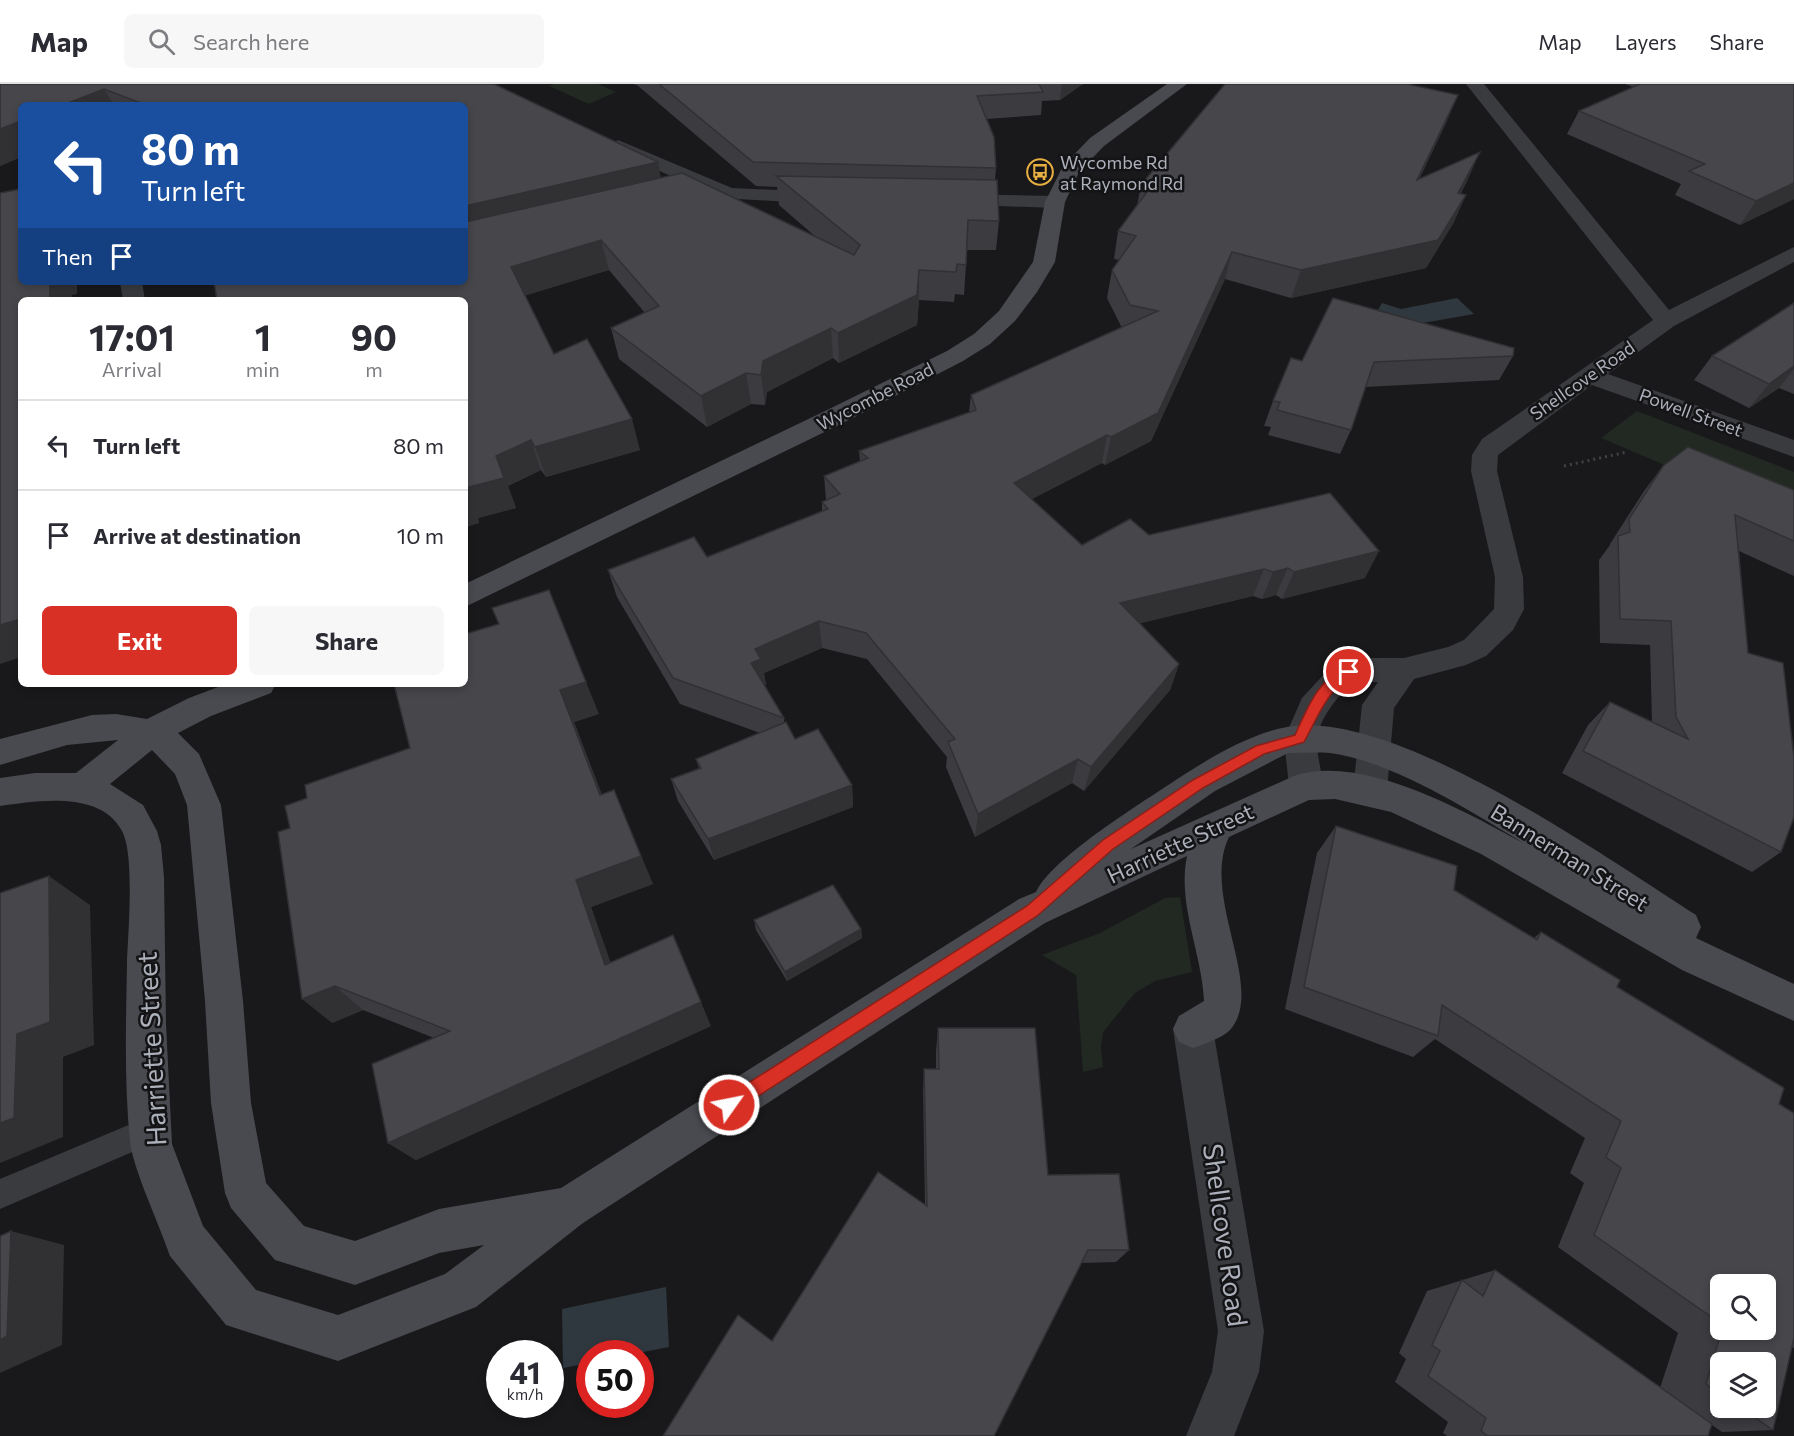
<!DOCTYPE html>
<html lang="en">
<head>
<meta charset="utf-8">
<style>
	:root { --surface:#fff; --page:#f7f7f7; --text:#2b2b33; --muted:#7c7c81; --line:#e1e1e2; --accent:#d93025 }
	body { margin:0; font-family:Commissioner,sans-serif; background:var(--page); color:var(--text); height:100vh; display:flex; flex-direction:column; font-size:22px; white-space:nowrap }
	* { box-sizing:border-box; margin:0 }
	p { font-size:20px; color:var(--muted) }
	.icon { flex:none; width:33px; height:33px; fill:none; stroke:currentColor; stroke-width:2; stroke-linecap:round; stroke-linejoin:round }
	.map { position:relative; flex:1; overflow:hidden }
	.panel { position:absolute; left:18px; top:213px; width:450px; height:390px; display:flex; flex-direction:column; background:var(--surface); border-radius:9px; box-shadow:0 3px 9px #0003 }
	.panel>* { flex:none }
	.hud { position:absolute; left:18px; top:18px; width:450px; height:183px; border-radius:9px; box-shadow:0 3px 9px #0003; background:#1a4fa0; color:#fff; overflow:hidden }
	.fabs { position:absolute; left:1710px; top:1190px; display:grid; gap:12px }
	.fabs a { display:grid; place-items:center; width:66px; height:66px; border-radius:9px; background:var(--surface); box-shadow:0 3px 9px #0003; font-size:30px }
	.speed { position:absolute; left:486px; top:1256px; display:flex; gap:12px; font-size:30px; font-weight:700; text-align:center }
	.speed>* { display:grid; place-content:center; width:78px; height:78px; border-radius:50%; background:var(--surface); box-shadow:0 3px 9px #0003; line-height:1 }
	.speed small { font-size:15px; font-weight:400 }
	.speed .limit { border:9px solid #d22; background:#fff; color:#111 }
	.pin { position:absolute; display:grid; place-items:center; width:51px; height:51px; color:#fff; margin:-26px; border:3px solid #fff; border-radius:50%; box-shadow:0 2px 6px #0007 }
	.me { position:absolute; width:66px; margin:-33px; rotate:57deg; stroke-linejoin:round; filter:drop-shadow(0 0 4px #0008) }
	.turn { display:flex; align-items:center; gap:21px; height:126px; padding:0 24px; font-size:27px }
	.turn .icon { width:78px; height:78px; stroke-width:2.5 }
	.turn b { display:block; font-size:42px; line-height:51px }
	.then { display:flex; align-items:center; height:57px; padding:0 24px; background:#0003; gap:12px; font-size:22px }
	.eta { display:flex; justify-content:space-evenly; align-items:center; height:102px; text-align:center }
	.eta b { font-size:36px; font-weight:700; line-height:42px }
	.cta { display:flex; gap:12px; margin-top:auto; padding:12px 24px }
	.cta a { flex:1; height:69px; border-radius:9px; background:var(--accent); color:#fff; font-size:24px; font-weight:700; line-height:69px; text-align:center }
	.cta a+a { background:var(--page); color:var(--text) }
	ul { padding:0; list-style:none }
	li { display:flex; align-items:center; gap:18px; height:90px; padding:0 24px; border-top:2px solid var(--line) }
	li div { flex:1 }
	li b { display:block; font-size:22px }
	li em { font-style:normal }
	header { display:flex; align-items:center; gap:36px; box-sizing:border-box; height:84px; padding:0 30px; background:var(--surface); border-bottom:2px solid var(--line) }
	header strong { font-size:28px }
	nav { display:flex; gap:33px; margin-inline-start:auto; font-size:21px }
	.search { width:420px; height:54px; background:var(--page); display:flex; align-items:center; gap:15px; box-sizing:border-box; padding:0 21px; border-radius:9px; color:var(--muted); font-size:22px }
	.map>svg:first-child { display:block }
</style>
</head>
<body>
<header>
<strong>Map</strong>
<div class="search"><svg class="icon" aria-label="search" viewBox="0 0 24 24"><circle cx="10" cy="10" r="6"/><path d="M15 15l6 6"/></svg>Search here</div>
<nav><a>Map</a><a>Layers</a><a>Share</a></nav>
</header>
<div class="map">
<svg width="1794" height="1352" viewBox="0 0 1794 1352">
	<rect width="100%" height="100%" fill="#19191b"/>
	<g fill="#212922">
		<path d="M554 0H598L616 8 589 20 549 2Z"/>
		<path d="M1637 327 1794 388V436L1601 354Z"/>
		<path d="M1180 813 1192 888 1155 897 1135 909 1103 948 1101 964 1103 983 1083 988 1076 891 1042 871 1100 849 1165 814Z"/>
	</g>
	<g fill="#2f383e">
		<path d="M1457 214 1474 230 1423 239 1378 226 1382 219 1401 225Z"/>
		<path d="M666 1203 669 1263 638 1269H590L589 1279 563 1284 562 1225Z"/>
	</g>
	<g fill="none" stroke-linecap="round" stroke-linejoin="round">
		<path stroke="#404246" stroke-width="3" stroke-dasharray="2 4" stroke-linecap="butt" d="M1564 382 1627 368"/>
		<path fill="#3a3b3f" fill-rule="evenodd" d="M150 1032 160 1036 164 1046 160 1056 0 1125V1095Z"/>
		<g fill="#3a3b3f" fill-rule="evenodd">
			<path d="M1466 0H1484L1669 226 1794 163V178L1674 242 1608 290 1794 356V373L1592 301 1498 371 1497 387 1523 493 1524 525 1513 546 1486 572 1466 581 1414 595 1394 624 1387 707 1382 717 1370 721 1358 717 1353 707 1362 621 1378 598C1369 598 1358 596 1350 602 1336 613 1317 639 1317 657 1316 676 1327 694 1318 712L1306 716 1294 712 1289 702 1284 655 1302 614 1329 585 1358 574H1404L1448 563 1464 556 1494 525 1495 493 1471 387 1472 371 1482 355 1653 236Z"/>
			<path d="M618 56 732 104 824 108 831 110 834 114 831 118 824 120 722 114 611 66 609 62Z"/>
			<path d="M953 110 1055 112 1062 114 1065 118 1062 122 1055 124 946 120 943 116 946 112Z"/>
			<path d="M120 198H142L145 216H123Z"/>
			<path d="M1193 926 1207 932 1213 945 1264 1247 1259 1288 1234 1352H1186L1212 1288 1218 1247 1173 945 1179 932Z"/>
		</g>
		<g fill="#484a4f" fill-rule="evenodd">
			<path d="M1167 0H1187L1104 62 1079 88 1065 118 1055 178 1037 208 1015 237 990 260 963 277 841 340 465 523V500L823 328 947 267 974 250 999 227 1033 178 1045 118 1063 82 1090 54Z"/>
			<path d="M226 600H276L271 609 211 632 178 649 199 670 221 721 243 917 251 1019 266 1099 304 1142 355 1157 439 1125 561 1104 1019 815 1036 808C1050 778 1121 732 1150 713 1188 688 1241 651 1287 643 1395 624 1605 773 1696 831L1701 843 1696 854 1794 900V937L1682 886 1481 770 1391 728 1335 715 1309 716 1229 753C1200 813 1267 904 1230 946 1222 954 1204 960 1193 964L1179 958 1173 945 1179 932 1204 917C1202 869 1177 820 1187 772L1045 839 583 1139 476 1223 338 1277 226 1241 170 1172 164 1156C155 1131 132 1081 130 1057 124 998 126 937 127 879 128 849 135 771 122 747 100 706 37 717 0 722V694L35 689H76L118 656 67 661 0 681V655L92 631 116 630 147 635 189 614ZM152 666 175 690 187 721 205 917 211 1019 225 1109 231 1124 275 1176 355 1201 439 1169 484 1161 445 1190 338 1231 256 1206 203 1142 172 1060 166 940 164 793 161 761 157 747 143 721 110 700ZM1288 669C1302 669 1316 668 1330 669 1392 677 1472 728 1525 760 1466 728 1362 669 1294 692L1131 765 1215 707Z"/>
		</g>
	</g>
	<g fill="#3c3c40" fill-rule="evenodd">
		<path d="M0 0H494L661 94 817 154 779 121 777 103 756 102 637 1 633 0H1083L1060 16 1042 17 1041 31 987 35 996 84 995 96 999 137 996 166H967L964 211 955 210 954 218 919 216 917 241 839 279 833 274 767 308 765 321 751 320 707 343 619 275 611 244 645 229 609 186 525 211 554 270 640 366 546 393 541 386 508 402 516 424 478 434 479 439 465 443V21H21V73L0 82Z"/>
		<path d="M1625 0H1794V115L1740 141 1675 111 1681 100 1567 50 1579 27 1633 3Z"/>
		<path d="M1447 37 1419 95H1468L1461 109 1454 138 1426 184 1291 214 1225 195 1151 357 1105 381 1102 379 1032 415 1082 461 1149 451 1365 494 1282 515 1276 511 1262 515 1253 512 1140 539 1179 580 1170 606 1084 707 1072 699 975 753 946 683 947 673 867 575 822 564 764 589 766 601H765L784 634V639L795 655 852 701 853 723 714 776 678 717 671 695 699 684 696 675 760 649 680 620 617 513 608 486 707 473 822 427V418L826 416 824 392 860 378 859 367 969 328 971 311 1122 244 1107 214 1112 186 1119 176 1114 175 1118 147 1137 122 1141 101Z"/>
		<path d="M1794 219V310L1779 304 1749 324 1694 296 1712 272Z"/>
		<path d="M1513 272 1499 296 1365 303 1351 346 1340 370 1268 351 1271 343 1264 342 1273 317 1302 277Z"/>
		<path d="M1663 382 1794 406V492L1739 467 1748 569 1781 768 1752 788 1562 689 1588 641 1610 618 1652 638 1650 561 1600 559 1599 476 1610 461V460L1644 407Z"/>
		<path d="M599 630 574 638 602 711 653 800 591 823 610 878 711 942 416 1076 388 1059 434 954 363 926 332 939 290 744 307 714 410 664Z"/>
		<path d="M1336 742 1454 806 1534 854 1541 848 1779 1020 1794 1029V1264L1792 1263 1773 1346 1722 1348 1712 1341 1708 1352H1447L1443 1349 1448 1338 1395 1298 1406 1275 1399 1269 1427 1207 1495 1186 1660 1304 1678 1249 1558 1163 1584 1099 1570 1089 1585 1054 1435 955 1413 973 1285 925 1317 769ZM1720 1200 1766 1245H1720ZM1720 1278 1766 1323H1720Z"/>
		<path d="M754 836 861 845 862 854 787 897 756 846Z"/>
		<path d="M938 944 1048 1091 1129 1166 1116 1178 1081 1179 772 1257 925 1121 923 1006 924 985H936V967Z"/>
	</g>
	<g fill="#313134">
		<path d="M1062 0H1083L1060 16Z"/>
		<path d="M104 5 114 21H63Z"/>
		<path d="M1458 11 1447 37 1406 123 1417 96Z"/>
		<path d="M21 37V73L0 82V45Z"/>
		<path d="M1480 68 1468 95 1446 136 1458 109Z"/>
		<path d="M658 78 663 107 465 154V122Z"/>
		<path d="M1794 99V115L1740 141 1756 117Z"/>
		<path d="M1466 111 1454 138 1426 184 1291 214 1301 186Z"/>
		<path d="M601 156 609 186 521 213 511 183Z"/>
		<path d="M1232 168 1225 195 1151 357 1105 381 1111 353Z"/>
		<path d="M919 186V216L917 241 839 279 838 249Z"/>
		<path d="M50 198H77V210L72 211V216H50Z"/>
		<path d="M831 244 833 274 767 308 765 321 761 291 763 277Z"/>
		<path d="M1794 282V285L1779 304 1749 324 1769 300Z"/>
		<path d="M746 289 751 320 707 343 701 312Z"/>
		<path d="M632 335 640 366 546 393 535 363Z"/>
		<path d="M1107 351 1102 379 1010 426 1014 399Z"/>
		<path d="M531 356 541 386 508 402 516 424 478 434 479 439 465 443V404L496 372Z"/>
		<path d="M1379 467 1365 494 1282 515 1294 488Z"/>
		<path d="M1288 484 1276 511 1262 515 1273 488Z"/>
		<path d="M1264 485 1253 512 1113 546 1120 519Z"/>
		<path d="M21 535V573L0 580V541Z"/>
		<path d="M819 537 822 564 764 589 766 601 756 605 751 579 755 565Z"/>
		<path d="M1179 580 1170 606 1084 707 1091 683Z"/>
		<path d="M586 598 599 630 574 638 613 741 600 711 560 606Z"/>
		<path d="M1078 675 1072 699 975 753 978 730Z"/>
		<path d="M852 701 853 723 714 776 708 755Z"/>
		<path d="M614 706 653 800 591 823 620 905 605 881 576 796Z"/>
		<path d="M49 792 90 821 94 961 63 973V1053L0 1079V1039L17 950Z"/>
		<path d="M861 845 862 854 787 897 785 888Z"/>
		<path d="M673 851 711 942 416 1076 388 1059Z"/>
		<path d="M335 902 363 926 332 939 302 915Z"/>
		<path d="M11 1147 64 1161 62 1261 0 1289V1256Z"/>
	</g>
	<g fill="#46464b" stroke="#313134" stroke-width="1.5">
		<path d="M0 0H494L658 78 465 122V21H146L104 5 63 21H21V37L0 45Z"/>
		<path d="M659 0H1039L1043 8 977 12 994 53 996 84 753 78Z"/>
		<path d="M1225 0H1407L1458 11 1417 96 1480 68 1458 109 1466 111 1438 156 1301 186 1232 168 1158 329 1111 353 1107 351 1014 399 1082 461 1130 435 1149 451 1330 409 1379 467 1294 488 1288 484 1273 488 1264 485 1120 519 1179 580 1091 683 1078 675 978 730 948 658 955 655 866 549 819 537 755 565 761 575 751 579 784 634 673 594 608 486 694 453 707 473 828 425 822 418 840 410 824 392 868 374 859 367 976 326 971 311 1158 227 1130 221 1112 186 1136 152 1118 147 1150 104 1141 101Z"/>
		<path d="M1640 0H1794V99L1756 117 1689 87 1705 80 1579 27Z"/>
		<path d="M682 89 854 171 860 161 776 92 997 96 999 137 968 136 966 181 957 180 956 188 919 186 917 211 838 249 831 244 763 277 761 291 746 289 701 312 611 244 659 222 601 156 511 183 554 270 587 255 632 335 535 363 531 356 496 372 504 394 465 404V216H217L214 198H465V138Z"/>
		<path d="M21 105V198H50V216H21V535L0 541V109Z"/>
		<path d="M1333 214 1514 264 1513 272 1374 278 1351 346 1277 326 1280 318 1273 317 1291 274 1302 277Z"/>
		<path d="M1794 219V282L1769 300 1712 272Z"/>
		<path d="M1688 363 1794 406V457L1735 431 1748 569 1783 579 1794 674V733L1781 768 1583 667 1610 618 1688 655 1676 633 1671 537 1620 535 1618 452 1630 448 1629 435 1663 382Z"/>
		<path d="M549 506 586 598 560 606 600 711 614 706 641 772 576 796 605 881 673 851 701 918 388 1059 372 980 450 947 335 902 302 915 278 748 290 744 285 722 307 714 305 701 410 664 394 600H465V550L499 540 492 524Z"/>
		<path d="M786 638 795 655 818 645 852 701 708 755 671 695 701 684 696 675Z"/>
		<path d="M1336 742 1457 782 1454 806 1537 856 1541 848 1620 896 1617 903 1784 1004 1779 1020 1794 1029V1254L1773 1346 1740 1323H1766V1278H1720V1310L1706 1300 1722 1245H1766V1200H1720V1239L1594 1151 1621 1084 1606 1073 1621 1037 1442 921 1438 952 1304 903Z"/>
		<path d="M49 792 50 938 17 950 14 1034 0 1039V809Z"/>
		<path d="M833 801 861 845 785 888 754 836Z"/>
		<path d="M938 944H1035L1048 1091 1119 1090 1129 1166H1088L994 1352H663L738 1231 772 1257 878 1088 927 1122 924 985H939Z"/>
		<path d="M11 1147 7 1252 0 1256V1152Z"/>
		<path d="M1495 1186 1712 1340 1708 1352H1488L1481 1347 1486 1334 1428 1292 1440 1267 1432 1261 1462 1196 1483 1212Z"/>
	</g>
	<path fill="#d93025" stroke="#8d1f18" stroke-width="1.5" d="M1349 583 1354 584V591C1327 605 1318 633 1304 658L1264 670 1203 704 1113 765 1037 832 735 1027 729 1029 723 1027 721 1021 723 1015 1027 822 1103 756 1193 696 1256 662 1295 651C1307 625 1319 592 1349 583Z"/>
	<defs>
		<g id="bus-ring" transform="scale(1.35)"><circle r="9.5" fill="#141416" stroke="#eaaf41" stroke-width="1.5"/><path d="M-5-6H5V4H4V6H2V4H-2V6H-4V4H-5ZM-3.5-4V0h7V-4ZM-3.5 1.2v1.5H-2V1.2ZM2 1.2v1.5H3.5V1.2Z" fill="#eaaf41"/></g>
	</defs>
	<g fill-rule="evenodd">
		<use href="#bus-ring" x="1040" y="88"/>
	</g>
	<g text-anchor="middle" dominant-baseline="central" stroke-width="5" stroke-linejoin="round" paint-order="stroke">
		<g font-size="18" fill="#acb0ba" stroke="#141416" text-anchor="start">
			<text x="1060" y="78">Wycombe Rd<tspan x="1060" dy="21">at Raymond Rd</tspan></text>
		</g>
		<g font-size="18" fill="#acb0ba" stroke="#141416">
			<text transform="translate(1582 296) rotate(-35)">Shellcove Road</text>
			<text transform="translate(875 312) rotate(-27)">Wycombe Road</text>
			<text transform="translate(1691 328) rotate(20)">Powell Street</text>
		</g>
		<g font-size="22" fill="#acb0ba" stroke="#141416">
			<text transform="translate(1180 759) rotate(-25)">Harriette Street</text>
			<text transform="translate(1570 773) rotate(32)">Bannerman Street</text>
		</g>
		<g font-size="27" fill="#acb0ba" stroke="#141416">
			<text transform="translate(151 965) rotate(-93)">Harriette Street</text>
			<text transform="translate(1226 1151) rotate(82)">Shellcove Road</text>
		</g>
	</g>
</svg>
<div class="fabs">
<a><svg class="icon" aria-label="search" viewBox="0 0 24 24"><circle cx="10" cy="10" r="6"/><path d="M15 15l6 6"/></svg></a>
<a><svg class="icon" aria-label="layers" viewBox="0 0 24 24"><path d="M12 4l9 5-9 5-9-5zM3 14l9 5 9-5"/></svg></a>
</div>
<div class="speed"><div>41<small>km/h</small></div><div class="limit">50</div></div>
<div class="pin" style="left:1349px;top:588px;background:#d93025"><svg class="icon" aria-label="arrive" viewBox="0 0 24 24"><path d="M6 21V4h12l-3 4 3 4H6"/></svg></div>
<svg class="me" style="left:729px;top:1021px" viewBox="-20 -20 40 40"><circle r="17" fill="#d93025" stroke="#fff" stroke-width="3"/><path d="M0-11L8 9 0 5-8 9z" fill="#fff"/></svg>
<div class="hud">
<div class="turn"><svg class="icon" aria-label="left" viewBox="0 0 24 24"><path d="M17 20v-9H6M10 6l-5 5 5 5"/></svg><div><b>80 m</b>Turn left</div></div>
<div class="then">Then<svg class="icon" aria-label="arrive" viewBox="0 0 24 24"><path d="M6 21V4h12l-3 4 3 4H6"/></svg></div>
</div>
<section class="panel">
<div class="eta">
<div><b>17:01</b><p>Arrival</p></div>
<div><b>1</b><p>min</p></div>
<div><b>90</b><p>m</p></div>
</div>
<ul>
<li><svg class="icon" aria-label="left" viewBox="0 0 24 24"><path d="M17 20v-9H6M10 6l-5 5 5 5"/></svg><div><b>Turn left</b></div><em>80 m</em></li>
<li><svg class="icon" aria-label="arrive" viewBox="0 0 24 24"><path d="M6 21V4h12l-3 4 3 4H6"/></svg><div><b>Arrive at destination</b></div><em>10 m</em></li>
</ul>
<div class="cta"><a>Exit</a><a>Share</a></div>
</section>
</div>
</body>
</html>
